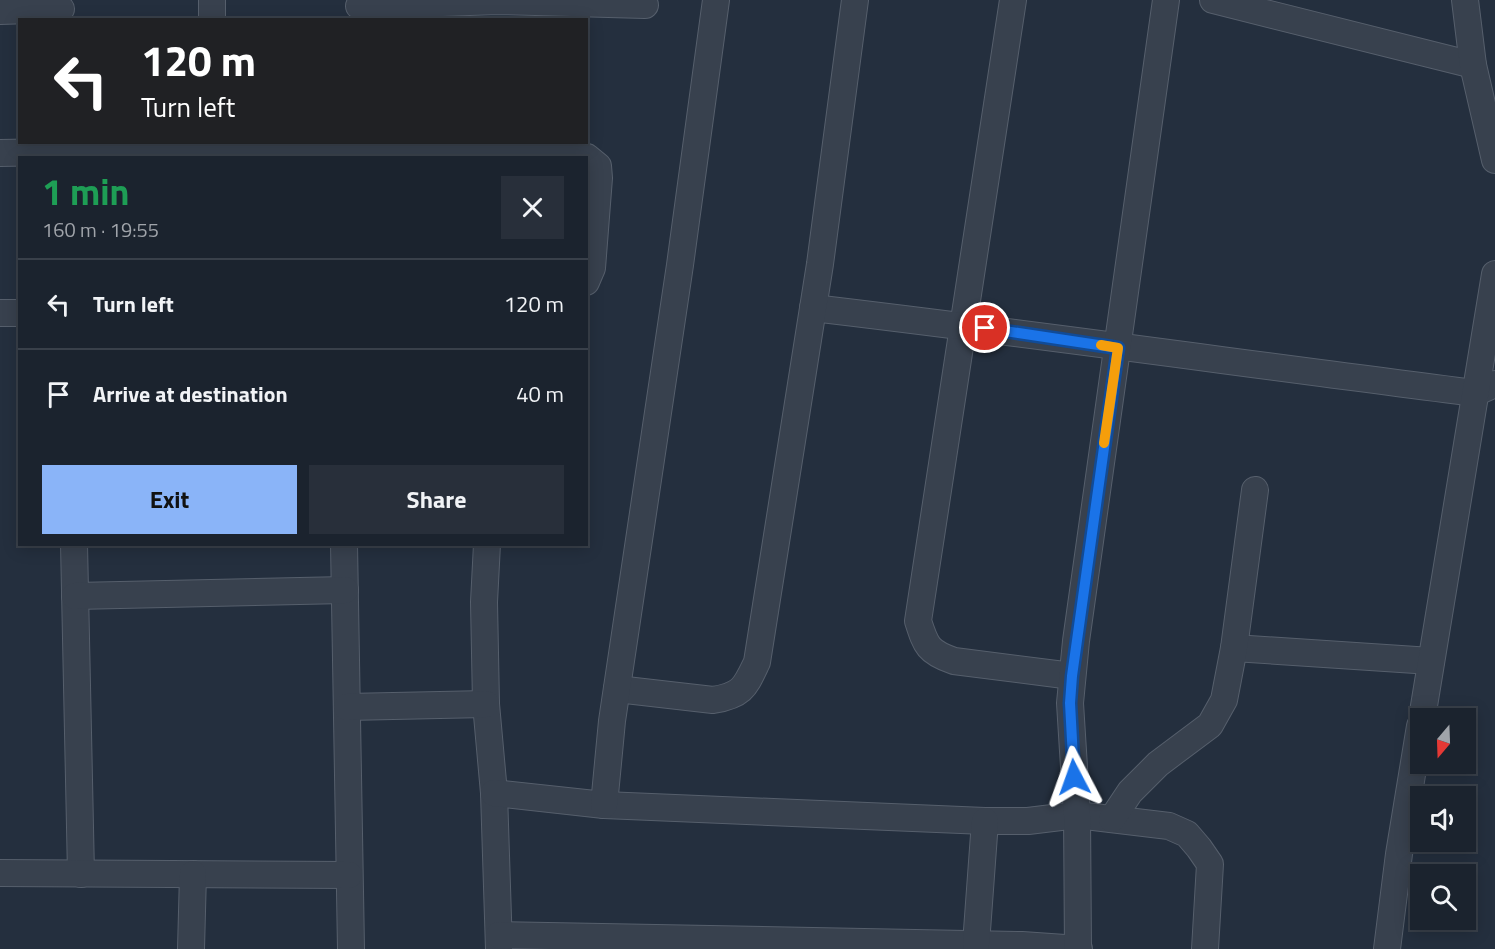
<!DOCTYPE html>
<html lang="en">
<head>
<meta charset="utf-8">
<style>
	:root { --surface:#1b232e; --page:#282f3a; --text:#f1f3f6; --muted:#a0a4aa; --line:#39404a; --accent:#8ab4f8 }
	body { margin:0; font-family:"Titillium Web",sans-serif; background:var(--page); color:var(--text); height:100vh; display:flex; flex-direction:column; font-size:22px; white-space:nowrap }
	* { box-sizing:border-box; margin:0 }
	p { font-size:20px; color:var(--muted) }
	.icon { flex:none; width:33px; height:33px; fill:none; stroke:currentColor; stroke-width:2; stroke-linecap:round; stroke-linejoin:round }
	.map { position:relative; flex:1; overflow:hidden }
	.details { position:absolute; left:18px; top:156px; width:570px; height:390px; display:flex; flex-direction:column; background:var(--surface); border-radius:0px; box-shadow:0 3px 15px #0003,0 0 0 2px var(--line) }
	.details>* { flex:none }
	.guide { position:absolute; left:18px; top:18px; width:570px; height:126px; border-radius:0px; box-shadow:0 3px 15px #0003,0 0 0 2px var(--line); background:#202124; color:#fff; overflow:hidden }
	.needle { width:39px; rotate:199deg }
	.fabs { position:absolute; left:1410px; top:708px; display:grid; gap:12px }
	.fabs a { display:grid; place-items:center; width:66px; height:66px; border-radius:0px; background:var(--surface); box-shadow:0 3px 15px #0003,0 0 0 2px var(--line); font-size:30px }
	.pin { position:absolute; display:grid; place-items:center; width:51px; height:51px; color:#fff; margin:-26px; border:3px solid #fff; border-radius:50%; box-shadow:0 2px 6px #0007 }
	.me { position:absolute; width:66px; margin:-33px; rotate:356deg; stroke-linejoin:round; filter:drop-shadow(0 0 4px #0008) }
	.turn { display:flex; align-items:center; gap:21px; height:126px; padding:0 24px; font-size:27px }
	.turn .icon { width:78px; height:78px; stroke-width:2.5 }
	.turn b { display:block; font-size:42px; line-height:51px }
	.round { display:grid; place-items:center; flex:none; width:63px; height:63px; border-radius:0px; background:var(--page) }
	.overview { display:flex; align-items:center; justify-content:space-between; height:102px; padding:0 24px }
	h1 { font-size:36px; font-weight:700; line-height:45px; color:#1e9e55 }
	.action { display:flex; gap:12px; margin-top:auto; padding:12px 24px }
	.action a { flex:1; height:69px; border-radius:0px; background:var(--accent); color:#111; font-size:24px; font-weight:700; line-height:69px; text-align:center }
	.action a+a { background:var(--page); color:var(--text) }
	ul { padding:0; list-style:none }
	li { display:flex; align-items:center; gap:18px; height:90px; padding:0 24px; border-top:2px solid var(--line) }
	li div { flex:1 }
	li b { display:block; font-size:22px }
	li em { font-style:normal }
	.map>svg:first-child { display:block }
</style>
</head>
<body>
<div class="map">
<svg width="1495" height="949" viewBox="0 0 1495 949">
	<rect width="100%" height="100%" fill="#242f3e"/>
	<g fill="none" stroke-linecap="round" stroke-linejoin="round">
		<g stroke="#565f6c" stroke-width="28">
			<g id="minor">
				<path d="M1013 0 918 621C926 646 928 652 954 661L1072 676"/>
				<path d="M1213 0 1473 65"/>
				<path d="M1465 0 1473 65 1495 160"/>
				<path d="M359 6 497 1 645 5"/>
				<path d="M0 11 61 9"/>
				<path d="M212 20V0"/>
				<path d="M0 153 106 151 568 153 587 157 598 166 599 178 592 268 586 282"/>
				<path d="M813 308C1034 334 1254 365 1475 393L1495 384"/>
				<path d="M0 313H20"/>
				<path d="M74 544 81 874"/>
				<path d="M344 544 351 949"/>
				<path d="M487 544 484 602 486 704 494 793 499 949"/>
				<path d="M75 596 345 590"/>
				<path d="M1234 648 1431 661"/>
				<path d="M617 689 713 700C743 695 745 687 757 662L820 264 855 0"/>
				<path d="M347 707 486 704"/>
				<path d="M1422 718 1495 274"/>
				<path d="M494 793 604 805 985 821H1028L1077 815 1169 826 1187 834 1199 848 1210 864 1205 949"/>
				<path d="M604 805 612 721 680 265 716 0"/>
				<path d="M1112 819 1130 792 1158 764 1210 725 1224 700 1234 648 1255 490"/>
				<path d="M0 873 349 875"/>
				<path d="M499 935 1022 945 1079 949"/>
				<path d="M976 944 985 821"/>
				<path d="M191 949 193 874"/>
				<path d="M1078 949 1077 815 1070 703 1076 641 1166 0"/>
				<path d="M1387 949 1399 854 1420 726"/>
			</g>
		</g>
		<use href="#minor" stroke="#38414e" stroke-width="26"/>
	</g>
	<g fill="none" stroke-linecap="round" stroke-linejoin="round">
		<g stroke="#114b97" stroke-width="15">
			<path id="route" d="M985 328 1118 348 1072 676 1070 703 1074 777"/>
		</g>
		<use href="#route" stroke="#1a73e8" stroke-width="10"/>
		<path stroke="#f59e0b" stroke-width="10" d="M1101 345 1118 348 1104 443"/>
	</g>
</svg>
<div class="fabs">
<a><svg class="needle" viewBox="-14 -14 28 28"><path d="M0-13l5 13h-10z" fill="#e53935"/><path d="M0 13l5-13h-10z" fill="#a0a4aa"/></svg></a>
<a><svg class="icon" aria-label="sound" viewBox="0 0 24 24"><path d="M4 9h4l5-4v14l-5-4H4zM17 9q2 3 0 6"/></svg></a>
<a><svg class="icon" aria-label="search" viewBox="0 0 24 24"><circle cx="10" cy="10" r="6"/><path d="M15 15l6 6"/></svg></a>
</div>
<div class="pin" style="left:985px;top:328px;background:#d93025"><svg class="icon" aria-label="arrive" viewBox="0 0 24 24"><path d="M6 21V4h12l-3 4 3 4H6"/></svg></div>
<svg class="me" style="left:1074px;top:777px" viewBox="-20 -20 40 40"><path d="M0-17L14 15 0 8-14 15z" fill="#1a73e8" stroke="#fff" stroke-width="4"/></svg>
<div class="guide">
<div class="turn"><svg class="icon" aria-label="left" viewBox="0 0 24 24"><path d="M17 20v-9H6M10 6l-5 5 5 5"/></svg><div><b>120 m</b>Turn left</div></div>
</div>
<section class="details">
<div class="overview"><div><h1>1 min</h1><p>160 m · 19:55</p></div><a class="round"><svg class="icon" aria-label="close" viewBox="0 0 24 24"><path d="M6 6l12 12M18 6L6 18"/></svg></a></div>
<ul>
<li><svg class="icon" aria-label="left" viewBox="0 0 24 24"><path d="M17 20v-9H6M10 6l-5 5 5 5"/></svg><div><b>Turn left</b></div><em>120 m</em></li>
<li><svg class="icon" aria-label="arrive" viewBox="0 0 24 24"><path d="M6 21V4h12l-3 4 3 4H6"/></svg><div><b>Arrive at destination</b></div><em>40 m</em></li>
</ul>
<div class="action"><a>Exit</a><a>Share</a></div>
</section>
</div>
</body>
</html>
